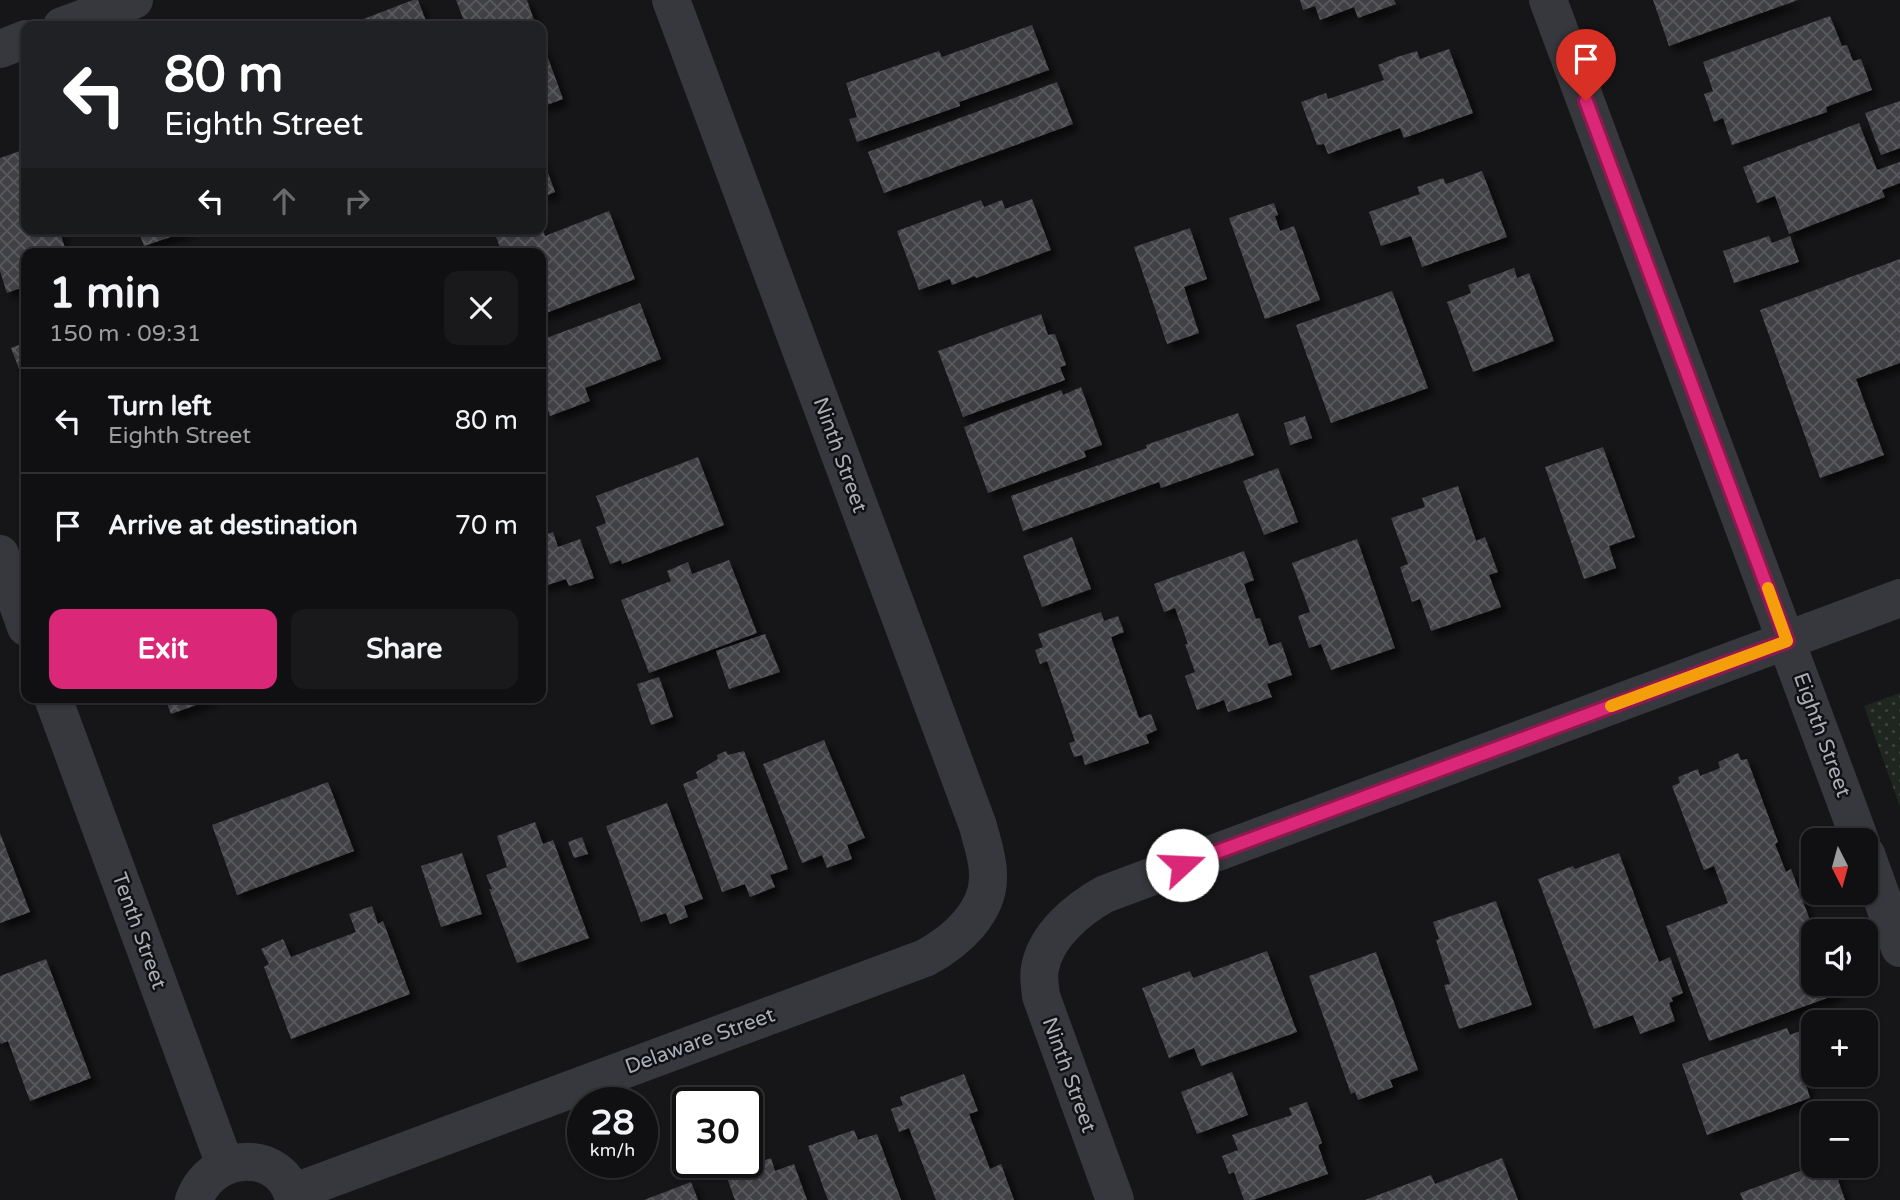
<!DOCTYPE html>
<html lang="en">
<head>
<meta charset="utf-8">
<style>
	:root { --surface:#101012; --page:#19191b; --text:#f1f3f6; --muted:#9c9d9f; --line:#303032; --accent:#db2777 }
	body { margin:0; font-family:"Varela Round",sans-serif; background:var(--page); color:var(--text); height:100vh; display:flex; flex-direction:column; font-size:26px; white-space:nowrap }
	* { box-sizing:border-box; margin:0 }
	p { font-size:23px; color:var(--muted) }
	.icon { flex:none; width:38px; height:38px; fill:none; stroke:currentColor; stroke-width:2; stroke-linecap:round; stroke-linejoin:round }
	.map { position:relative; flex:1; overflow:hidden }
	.details { position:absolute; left:21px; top:248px; width:525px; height:455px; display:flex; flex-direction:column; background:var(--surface); border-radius:14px; box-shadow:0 2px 5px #0004,0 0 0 2px var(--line) }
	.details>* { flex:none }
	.top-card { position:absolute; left:21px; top:21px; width:525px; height:214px; border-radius:14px; box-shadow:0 2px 5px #0004,0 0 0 2px var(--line); background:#202124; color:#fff; overflow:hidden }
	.needle { width:46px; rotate:174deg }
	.controls { position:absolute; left:1801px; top:828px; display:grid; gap:14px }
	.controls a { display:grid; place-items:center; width:77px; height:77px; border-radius:14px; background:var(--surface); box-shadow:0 2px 5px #0004,0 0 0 2px var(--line); font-size:35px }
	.speed { position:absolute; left:567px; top:1087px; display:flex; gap:14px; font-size:35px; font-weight:700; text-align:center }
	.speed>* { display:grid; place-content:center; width:91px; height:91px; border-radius:50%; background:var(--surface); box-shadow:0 2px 5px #0004,0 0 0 2px var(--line); line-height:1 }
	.speed small { font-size:18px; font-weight:400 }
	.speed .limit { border:4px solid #111; border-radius:10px; background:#fff; color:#111 }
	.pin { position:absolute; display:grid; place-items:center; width:60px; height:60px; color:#fff; margin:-72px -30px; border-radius:50% 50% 50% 0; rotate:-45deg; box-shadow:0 0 7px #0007 }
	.pin .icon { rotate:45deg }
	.me { position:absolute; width:77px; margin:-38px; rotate:70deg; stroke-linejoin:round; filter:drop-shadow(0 0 5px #0008) }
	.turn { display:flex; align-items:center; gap:24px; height:147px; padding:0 28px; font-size:32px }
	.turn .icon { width:91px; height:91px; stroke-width:2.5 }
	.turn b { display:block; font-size:49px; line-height:60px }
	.lanes { display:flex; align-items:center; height:66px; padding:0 28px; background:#0003; justify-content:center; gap:35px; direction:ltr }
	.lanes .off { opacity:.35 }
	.round { display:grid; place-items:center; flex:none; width:74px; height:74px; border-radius:14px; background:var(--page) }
	.summary { display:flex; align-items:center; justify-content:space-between; height:119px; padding:0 28px }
	h1 { font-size:42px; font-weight:800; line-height:52px }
	.action { display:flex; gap:14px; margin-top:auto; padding:14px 28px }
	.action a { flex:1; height:80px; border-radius:14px; background:var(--accent); color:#fff; font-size:28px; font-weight:800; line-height:80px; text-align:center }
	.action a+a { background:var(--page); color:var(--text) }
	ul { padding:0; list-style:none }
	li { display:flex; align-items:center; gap:21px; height:105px; padding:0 28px; border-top:2px solid var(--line) }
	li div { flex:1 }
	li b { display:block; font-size:26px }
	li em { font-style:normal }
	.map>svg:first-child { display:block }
</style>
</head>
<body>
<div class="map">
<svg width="1900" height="1200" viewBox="0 0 1900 1200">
	<defs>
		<pattern id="park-dots" width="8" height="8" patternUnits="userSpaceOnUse" patternTransform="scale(1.75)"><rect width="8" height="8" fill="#1e261f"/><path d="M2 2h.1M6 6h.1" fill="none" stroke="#3c433d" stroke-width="1.8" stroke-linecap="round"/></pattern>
		<pattern id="building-cross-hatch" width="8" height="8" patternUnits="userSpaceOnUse" patternTransform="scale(1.75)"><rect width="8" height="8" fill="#404145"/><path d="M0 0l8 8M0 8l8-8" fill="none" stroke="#595a5e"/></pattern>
		<filter id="shadow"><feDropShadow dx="6" dy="6" stdDeviation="3.5" flood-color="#0009"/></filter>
	</defs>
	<rect width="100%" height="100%" fill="#161618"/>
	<path fill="url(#park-dots)" d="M1900 693V807L1864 706Z"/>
	<g fill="url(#building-cross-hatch)" filter="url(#shadow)">
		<path d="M413 0H418L428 26H354L353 23Z"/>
		<path d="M456 0H527L536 26H466Z"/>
		<path d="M1300 0H1394L1396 4 1358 18 1354 7 1320 20 1315 6 1303 10Z"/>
		<path d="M1653 0H1798L1669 46Z"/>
		<path d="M1830 16 1842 46 1847 45 1853 61 1861 59 1872 90 1826 107 1827 112 1732 145 1723 118 1714 122 1704 94 1713 91 1703 62Z"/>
		<path d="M1032 25 1049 70 959 102 960 106 857 142 849 119 857 117 846 83 939 51 942 57Z"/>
		<path d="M541 39 563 99 541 107Z"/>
		<path d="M1449 49 1473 113 1404 138 1400 128 1328 154 1324 144 1317 145 1301 102 1326 93 1328 99 1384 80 1378 65 1397 57 1417 51 1420 59Z"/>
		<path d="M1057 82 1073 124 884 193 868 152Z"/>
		<path d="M1900 101V148L1881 155 1865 113Z"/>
		<path d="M1859 123 1877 170 1900 162V183L1882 190 1885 197 1789 234 1775 196 1757 203 1743 167Z"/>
		<path d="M26 149V229H59L67 254H26V286L7 293 0 271V158Z"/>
		<path d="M541 154 555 192 541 198Z"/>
		<path d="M1482 171 1507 237 1422 267 1411 236 1381 246 1369 212 1420 194 1417 187 1443 178 1446 184Z"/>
		<path d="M1032 199 1051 250 976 278 975 276 952 285 950 279 919 290 897 231 981 200 984 207 1002 200 1005 209Z"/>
		<path d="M1274 203 1278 215 1275 216 1280 231 1294 226 1320 300 1265 319 1229 218Z"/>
		<path d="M609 211 635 279 541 315V254H484L500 247 496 237 516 229H543L545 236Z"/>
		<path d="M1190 228 1207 279 1184 287 1199 333 1167 344 1134 247Z"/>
		<path d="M138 229H191V230L144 246Z"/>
		<path d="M1769 236 1772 243 1790 236 1799 262 1734 283 1723 251Z"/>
		<path d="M1900 259V363L1856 379 1884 455 1820 478 1760 310Z"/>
		<path d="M1514 268 1517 278 1529 273 1554 341 1473 372 1447 302 1471 293 1468 285Z"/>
		<path d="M1392 291 1428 388 1331 423 1296 325Z"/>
		<path d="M640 303 661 359 585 388 590 401 550 416 542 395H541V340Z"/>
		<path d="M1041 314 1048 335 1055 334 1066 365 1060 367 1065 380 963 417 938 351Z"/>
		<path d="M26 331V387L11 348 24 343 20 334Z"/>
		<path d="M1081 387 1102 445 1084 451 1086 457 988 493 964 427 1061 390 1063 395Z"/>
		<path d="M1238 413 1254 455 1161 488 1159 482 1023 531 1011 496 1147 448 1146 445Z"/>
		<path d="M1305 416 1312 438 1290 445 1284 423Z"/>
		<path d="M1603 447 1635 537 1609 546 1616 568 1584 579 1545 467Z"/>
		<path d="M698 457 724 525 622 564 621 560 610 564 596 527 606 523 596 496Z"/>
		<path d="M1278 468 1298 522 1264 535 1243 481Z"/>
		<path d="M1458 486 1476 541 1485 537 1498 572 1489 575 1501 607 1431 631 1420 599 1412 602 1400 567 1408 564 1391 518 1425 507 1422 498Z"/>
		<path d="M553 532 558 547 580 539 594 578 569 586 566 579 541 587V536Z"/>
		<path d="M1072 537 1091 589 1042 607 1023 556Z"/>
		<path d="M1357 539 1395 648 1331 670 1321 644 1309 648 1298 616 1310 612 1292 563Z"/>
		<path d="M1244 551 1254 580 1244 584 1256 619 1260 618 1269 646 1281 642 1292 675 1267 684 1272 697 1228 712 1224 700 1197 710 1185 676 1195 672 1185 644H1188L1175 608 1164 612 1154 584Z"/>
		<path d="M729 560 757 633 649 673 621 600 671 581 667 571 688 562 692 574Z"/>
		<path d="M1101 612 1104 621 1118 616 1124 632 1111 637 1139 718 1151 714 1157 730 1146 735 1149 743 1085 765 1082 755 1074 757 1069 743 1075 741 1047 661 1040 664 1035 650 1043 647 1038 634Z"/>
		<path d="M765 634 780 672 729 689 716 651Z"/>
		<path d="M659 677 673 717 651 725 637 684Z"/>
		<path d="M165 698H213V699L171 714Z"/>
		<path d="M824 740 865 838 847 845 852 859 827 868 822 855 802 863 763 764Z"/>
		<path d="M726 751 728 755 744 751 788 869 770 875 775 887 750 897 745 884 722 892 683 784 698 778 696 772 718 759 717 755Z"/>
		<path d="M1738 753 1741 760 1747 759 1778 842 1775 844 1786 872 1791 869 1814 931 1813 984H1834L1838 994 1709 1041 1666 926 1728 903 1714 866 1704 870 1672 786 1680 783 1678 777 1698 769 1700 776 1720 768 1718 762Z"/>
		<path d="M328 782 354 851 237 895 212 825Z"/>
		<path d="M667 803 703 899 684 906 688 917 670 924 666 913 641 922 606 826Z"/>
		<path d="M535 822 543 844 553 840 589 938 517 963 489 889H492L486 875 507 867 497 836Z"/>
		<path d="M0 833 30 912 0 923Z"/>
		<path d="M582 837 588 854 574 858 568 842Z"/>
		<path d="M462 853 482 914 441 927 421 866Z"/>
		<path d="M1619 853 1659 962 1670 957 1683 993 1671 998 1673 1001 1669 1003 1675 1021 1640 1034 1633 1015 1594 1029 1538 879 1573 866 1575 869Z"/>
		<path d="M1496 901 1532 1005 1459 1029 1444 985 1450 984 1436 940 1439 939 1433 922Z"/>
		<path d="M372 906 378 924 383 921 410 994 291 1039 264 967 269 964 261 949 283 939 291 957 356 932 349 914Z"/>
		<path d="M1267 951 1297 1032 1201 1066 1194 1048 1169 1058 1142 988 1190 971 1193 978Z"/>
		<path d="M1376 952 1418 1070 1390 1080 1393 1087 1358 1100 1355 1092 1351 1094 1309 976Z"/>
		<path d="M46 959 91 1078 30 1101 8 1041 1 1044 0 1042V976Z"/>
		<path d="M1787 1028 1790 1035 1800 1031 1813 1068V1073L1803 1076 1810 1098 1707 1135 1682 1064Z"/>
		<path d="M1232 1072 1248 1115 1197 1134 1181 1092Z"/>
		<path d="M964 1074 978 1111 969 1114 990 1169 1001 1164 1014 1200H936L909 1128 899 1132 891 1109 903 1105 900 1097Z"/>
		<path d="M1307 1102 1322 1143 1318 1145 1328 1174 1253 1200H1244L1234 1172 1229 1174 1222 1156 1238 1150 1232 1135 1292 1115 1289 1108Z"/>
		<path d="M854 1130 858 1140 877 1134 901 1200H828L808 1146Z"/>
		<path d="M771 1158 775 1171 794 1164 807 1200H735L726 1175Z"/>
		<path d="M1502 1158 1518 1200H1365L1431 1175 1435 1184Z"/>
		<path d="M1814 1166H1833L1845 1200H1743L1740 1193Z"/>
		<path d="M691 1182 698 1200H644Z"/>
	</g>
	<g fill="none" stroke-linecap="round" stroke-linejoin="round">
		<g stroke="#37383d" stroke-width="38">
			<path d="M1548 0 1860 840"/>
			<path d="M62 26 134 0"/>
			<path d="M0 49 26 39"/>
			<path d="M0 554 26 627"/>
			<path d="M53 698 225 1165"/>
			<path d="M1866 854 1900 948"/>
			<path d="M292 1193 925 958C955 942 990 912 988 874 988 858 982 842 978 826L671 0"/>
			<path d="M194 1200C213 1149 284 1149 294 1200"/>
			<path d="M1115 1200 1041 996C1040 987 1038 976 1040 968 1046 935 1078 909 1105 894L1900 598"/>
		</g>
	</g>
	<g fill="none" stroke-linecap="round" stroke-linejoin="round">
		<g stroke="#8e194d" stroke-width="18">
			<path id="route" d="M1182 865 1787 641 1586 101"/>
		</g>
		<use href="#route" stroke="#db2777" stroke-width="12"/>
		<path stroke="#f59e0b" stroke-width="12" d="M1611 706 1787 641 1768 588"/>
	</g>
	<g text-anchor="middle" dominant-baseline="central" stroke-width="5" stroke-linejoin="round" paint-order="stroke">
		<g font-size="21" fill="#a8adb8" stroke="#111113">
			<text transform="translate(840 455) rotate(70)">Ninth Street</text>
			<text transform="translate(1822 735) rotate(70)">Eighth Street</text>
			<text transform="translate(139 931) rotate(70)">Tenth Street</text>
			<text transform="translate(700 1041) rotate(-20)">Delaware Street</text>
			<text transform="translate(1069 1075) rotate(70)">Ninth Street</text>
		</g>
	</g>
</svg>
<div class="controls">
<a><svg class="needle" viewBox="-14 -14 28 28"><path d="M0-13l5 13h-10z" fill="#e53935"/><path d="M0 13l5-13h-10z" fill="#9c9d9f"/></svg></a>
<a><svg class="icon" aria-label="sound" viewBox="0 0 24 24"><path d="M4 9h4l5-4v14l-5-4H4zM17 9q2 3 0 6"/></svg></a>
<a>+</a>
<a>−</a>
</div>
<div class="speed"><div>28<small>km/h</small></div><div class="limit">30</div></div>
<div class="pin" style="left:1586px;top:101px;background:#d93025"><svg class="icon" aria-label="arrive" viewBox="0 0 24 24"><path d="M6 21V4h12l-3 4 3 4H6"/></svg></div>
<svg class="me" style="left:1182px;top:865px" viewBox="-20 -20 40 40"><circle r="19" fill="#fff"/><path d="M0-13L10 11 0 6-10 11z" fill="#db2777"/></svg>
<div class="top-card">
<div class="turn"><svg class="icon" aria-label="left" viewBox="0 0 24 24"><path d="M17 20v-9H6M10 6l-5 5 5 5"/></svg><div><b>80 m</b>Eighth Street</div></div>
<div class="lanes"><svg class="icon" aria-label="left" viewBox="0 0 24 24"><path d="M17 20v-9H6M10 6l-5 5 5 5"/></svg><svg class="icon off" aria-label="ahead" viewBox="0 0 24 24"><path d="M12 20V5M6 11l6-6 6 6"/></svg><svg class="icon off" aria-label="right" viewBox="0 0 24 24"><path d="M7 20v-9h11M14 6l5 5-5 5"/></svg></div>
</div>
<section class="details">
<div class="summary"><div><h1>1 min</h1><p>150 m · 09:31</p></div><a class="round"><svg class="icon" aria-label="close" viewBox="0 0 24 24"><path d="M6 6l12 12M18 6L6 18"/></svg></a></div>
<ul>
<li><svg class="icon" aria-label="left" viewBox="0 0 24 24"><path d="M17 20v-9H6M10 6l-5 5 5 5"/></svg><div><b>Turn left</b><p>Eighth Street</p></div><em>80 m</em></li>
<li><svg class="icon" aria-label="arrive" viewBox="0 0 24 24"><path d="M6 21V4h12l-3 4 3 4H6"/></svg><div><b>Arrive at destination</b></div><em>70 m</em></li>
</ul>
<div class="action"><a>Exit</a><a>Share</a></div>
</section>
</div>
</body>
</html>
